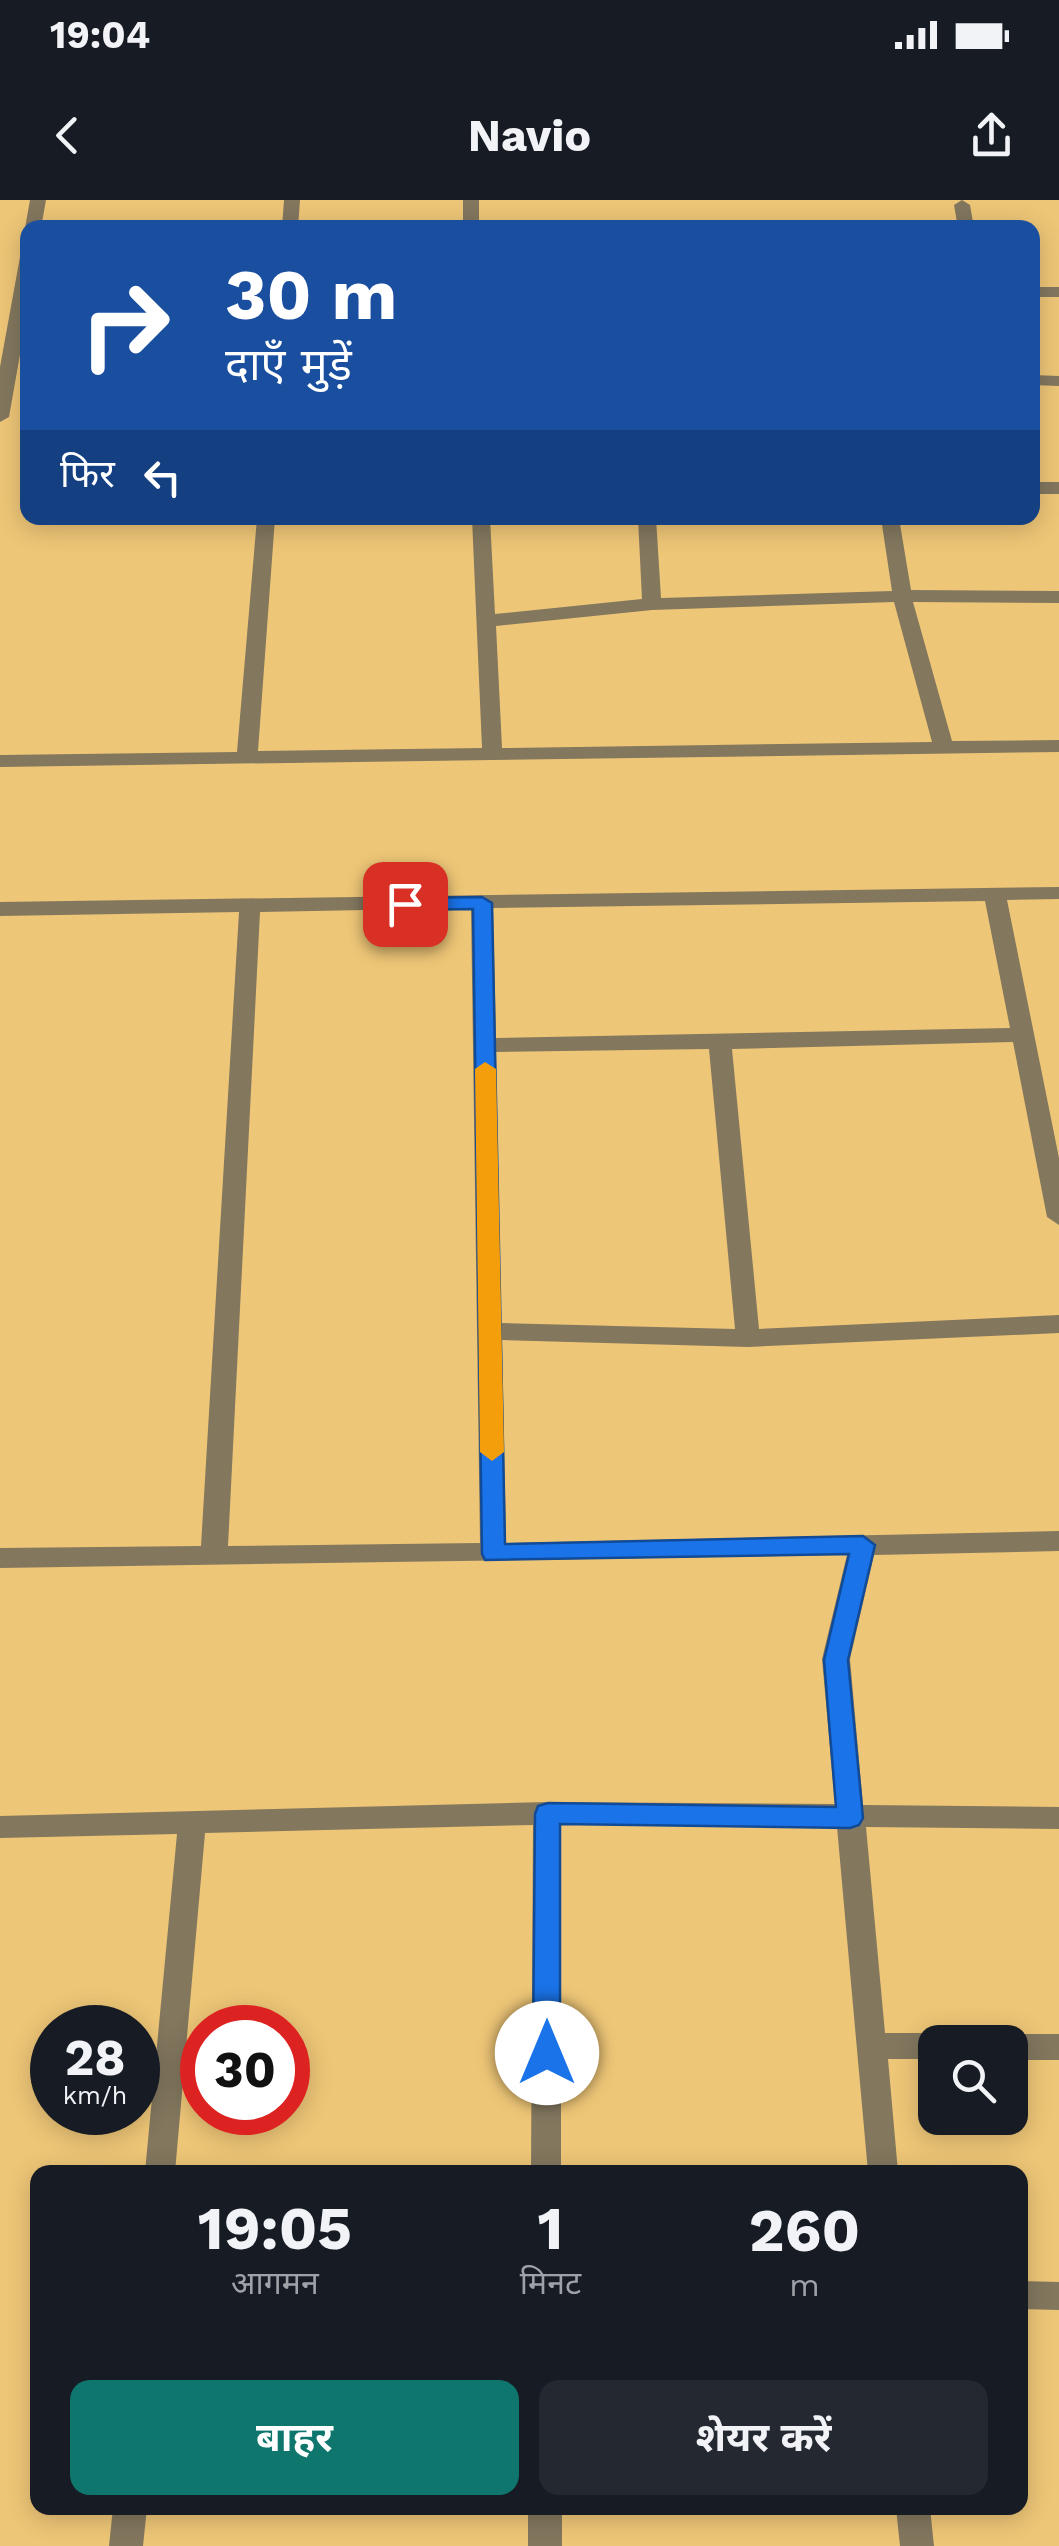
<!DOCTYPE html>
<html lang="hi">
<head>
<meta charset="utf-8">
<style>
	:root { --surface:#171b24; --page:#242831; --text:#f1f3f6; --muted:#9ea1a6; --accent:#0f766e }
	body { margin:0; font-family:"Work Sans","Noto Sans Devanagari",sans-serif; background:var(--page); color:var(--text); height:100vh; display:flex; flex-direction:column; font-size:38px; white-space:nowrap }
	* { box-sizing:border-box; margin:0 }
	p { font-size:32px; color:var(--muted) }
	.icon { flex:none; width:55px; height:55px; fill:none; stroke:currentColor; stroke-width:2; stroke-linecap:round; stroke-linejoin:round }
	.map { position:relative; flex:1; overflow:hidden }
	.details { position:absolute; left:30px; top:1965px; width:998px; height:350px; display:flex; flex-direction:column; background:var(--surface); border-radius:20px; box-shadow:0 5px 25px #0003 }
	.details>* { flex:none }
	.top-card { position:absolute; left:20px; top:20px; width:1020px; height:305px; border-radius:20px; box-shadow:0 5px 25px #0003; background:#1a4fa0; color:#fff; overflow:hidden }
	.buttons { position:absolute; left:918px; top:1825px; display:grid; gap:20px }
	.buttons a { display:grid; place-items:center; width:110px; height:110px; border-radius:20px; background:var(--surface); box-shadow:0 5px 25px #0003; font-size:50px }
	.speed { position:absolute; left:30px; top:1805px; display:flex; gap:20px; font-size:50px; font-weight:700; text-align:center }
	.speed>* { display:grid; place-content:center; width:130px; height:130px; border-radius:50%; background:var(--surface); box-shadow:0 5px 25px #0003; line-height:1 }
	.speed small { font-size:25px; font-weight:400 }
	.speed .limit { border:15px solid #d22; background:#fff; color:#111 }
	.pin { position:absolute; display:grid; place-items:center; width:85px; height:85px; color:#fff; margin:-42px; border-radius:20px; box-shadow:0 5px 15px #0006 }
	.me { position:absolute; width:110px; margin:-55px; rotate:0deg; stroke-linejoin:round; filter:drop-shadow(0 0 8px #0008) }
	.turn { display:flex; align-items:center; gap:35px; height:210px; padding:0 40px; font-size:45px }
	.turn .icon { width:130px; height:130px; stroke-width:2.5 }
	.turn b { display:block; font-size:70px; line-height:85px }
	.then { display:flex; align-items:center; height:95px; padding:0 40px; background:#0003; gap:20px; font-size:38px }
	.eta { display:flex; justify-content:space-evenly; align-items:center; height:170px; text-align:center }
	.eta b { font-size:60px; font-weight:700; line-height:70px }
	.button { display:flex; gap:20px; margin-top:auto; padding:20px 40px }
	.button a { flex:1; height:115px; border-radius:20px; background:var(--accent); color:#fff; font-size:40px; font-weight:700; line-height:115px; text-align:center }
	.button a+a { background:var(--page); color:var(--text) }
	.status { display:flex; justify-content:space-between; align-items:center; height:70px; padding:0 50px; background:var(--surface); direction:ltr }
	.status svg { height:28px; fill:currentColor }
	header { display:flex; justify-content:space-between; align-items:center; height:130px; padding:0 40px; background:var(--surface); font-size:45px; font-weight:700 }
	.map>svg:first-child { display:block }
</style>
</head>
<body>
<div class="status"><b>19:04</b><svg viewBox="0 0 49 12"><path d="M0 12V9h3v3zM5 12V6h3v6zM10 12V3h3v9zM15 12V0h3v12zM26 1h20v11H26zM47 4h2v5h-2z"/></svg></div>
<header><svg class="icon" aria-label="back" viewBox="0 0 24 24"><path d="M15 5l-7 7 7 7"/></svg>Navio<svg class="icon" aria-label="share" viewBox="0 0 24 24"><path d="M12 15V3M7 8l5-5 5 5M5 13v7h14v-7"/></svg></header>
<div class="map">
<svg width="1059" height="2346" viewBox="0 0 1059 2346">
	<rect width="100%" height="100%" fill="#eec677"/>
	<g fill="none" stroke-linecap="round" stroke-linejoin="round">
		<g fill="#83775e" fill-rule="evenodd">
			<path d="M30 0H46L41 28H28V32L25 28Z"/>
			<path d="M284 0H300L298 28H282Z"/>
			<rect x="463" y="0" width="16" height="28"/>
			<path d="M962 0 970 5 974 28H958L954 5Z"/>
			<path d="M28 52V109L9 217 0 222V167L20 57Z"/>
			<rect x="1032" y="87" width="27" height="10"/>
			<path d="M1032 175 1059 176V186L1032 185Z"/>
			<rect x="1032" y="282" width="27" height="12"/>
			<path d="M257 318H275L258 551 482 548 472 318H490L495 414 642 399 638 318H656L661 398 892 391 881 318H899L911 390 1059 391V403L913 402 952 541 1059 540V552L0 567V555L237 552ZM894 402 932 542 502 548 496 426 652 410Z"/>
			<path d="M1059 687V699L1007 700 1059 958V1025L1047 1017 1013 842 732 849 759 1129 1059 1115V1133L748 1147 502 1140 506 1343 1059 1331V1351L874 1355 850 1459 863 1605 1059 1607V1629L866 1627 885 1833H935L948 1842H935V1859H888L898 1972H868L837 1627 561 1624V1972H531L533 1625 205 1633 175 1972H145L177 1634 0 1638V1616L547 1602 835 1604 822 1459 847 1355 0 1368V1348L201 1346 239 712 0 716V702ZM985 701 1010 828 496 838 493 708ZM471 708 480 1343 228 1346 260 712ZM709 849 735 1129 501 1123 496 852Z"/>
			<path d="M1010 1834H1059V1860H1010V1842H997Z"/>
			<path d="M1020 2081 1059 2082V2110L1020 2109Z"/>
			<path d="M113 2308H147L143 2346H109Z"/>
			<rect x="528" y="2308" width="34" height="38"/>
			<path d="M896 2308H930L934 2346H900Z"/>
		</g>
	</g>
	<path fill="#1a73e8" stroke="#114b97" stroke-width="2.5" d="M482 697 492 703 505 1344 863 1336 875 1345 848 1460 863 1618 859 1625 850 1628 560 1624V1853L556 1861 547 1864 537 1861 533 1853 535 1614 538 1606 548 1603 836 1607 824 1460 849 1354 485 1360 482 1354 473 709 405 710 395 704 405 698Z"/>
	<path fill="#f59e0b" d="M485 862 496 869 504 1252 492 1261 480 1252 475 869Z"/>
</svg>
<div class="buttons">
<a><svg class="icon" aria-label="search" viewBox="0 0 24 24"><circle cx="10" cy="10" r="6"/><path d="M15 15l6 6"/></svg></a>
</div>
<div class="speed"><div>28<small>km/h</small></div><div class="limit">30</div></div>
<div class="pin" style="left:405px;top:704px;background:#d93025"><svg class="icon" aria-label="arrive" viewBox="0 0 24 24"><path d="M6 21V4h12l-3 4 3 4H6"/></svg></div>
<svg class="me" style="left:547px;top:1853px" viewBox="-20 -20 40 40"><circle r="19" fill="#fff"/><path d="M0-13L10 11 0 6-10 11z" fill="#1a73e8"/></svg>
<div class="top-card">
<div class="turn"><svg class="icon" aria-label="right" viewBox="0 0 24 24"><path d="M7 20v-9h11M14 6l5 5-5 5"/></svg><div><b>30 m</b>दाएँ मुड़ें</div></div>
<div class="then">फिर<svg class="icon" aria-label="left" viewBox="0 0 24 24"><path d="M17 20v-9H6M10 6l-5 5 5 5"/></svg></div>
</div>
<section class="details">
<div class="eta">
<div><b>19:05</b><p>आगमन</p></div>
<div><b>1</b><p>मिनट</p></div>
<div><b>260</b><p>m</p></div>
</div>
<div class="button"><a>बाहर</a><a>शेयर करें</a></div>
</section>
</div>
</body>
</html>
